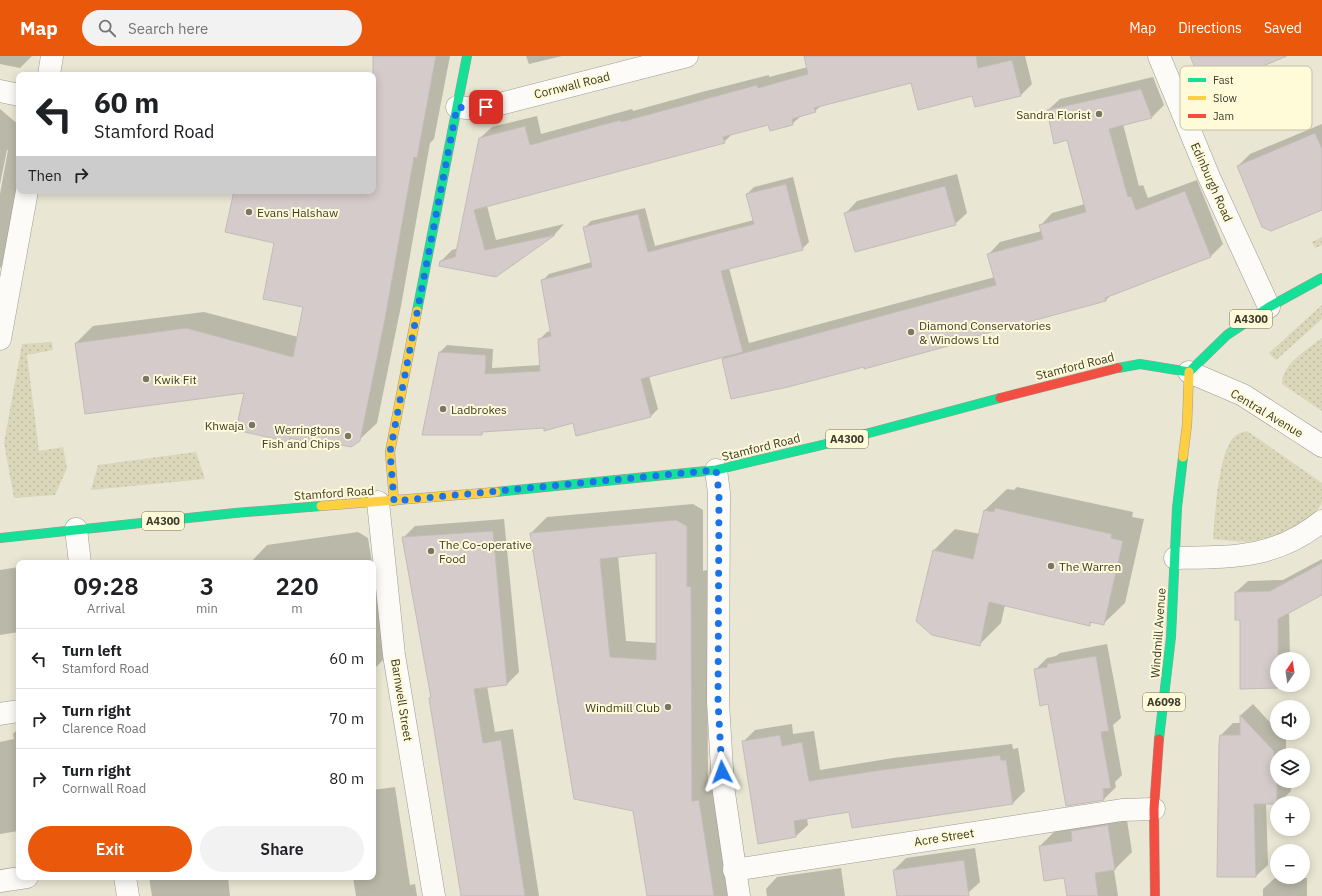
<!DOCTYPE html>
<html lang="en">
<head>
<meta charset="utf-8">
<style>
	:root { --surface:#fff; --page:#f2f2f2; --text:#202124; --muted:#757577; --line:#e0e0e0; --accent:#ea580c }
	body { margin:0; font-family:"IBM Plex Sans",sans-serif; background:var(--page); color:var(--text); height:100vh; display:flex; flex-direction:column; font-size:15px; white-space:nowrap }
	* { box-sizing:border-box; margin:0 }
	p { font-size:13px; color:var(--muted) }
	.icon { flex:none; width:22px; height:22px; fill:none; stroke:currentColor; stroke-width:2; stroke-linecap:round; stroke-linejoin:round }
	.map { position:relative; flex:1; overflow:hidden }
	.details { position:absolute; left:16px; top:504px; width:360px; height:320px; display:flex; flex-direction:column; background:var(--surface); border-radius:8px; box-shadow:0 2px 10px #0003 }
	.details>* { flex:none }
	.hud { position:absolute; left:16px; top:16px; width:360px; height:122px; border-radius:8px; box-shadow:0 2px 10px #0003; background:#fff; color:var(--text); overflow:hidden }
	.needle { width:26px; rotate:13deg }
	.fabs { position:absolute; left:1270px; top:596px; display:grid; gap:8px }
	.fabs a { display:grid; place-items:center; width:40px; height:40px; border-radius:50%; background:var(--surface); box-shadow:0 2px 10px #0003; font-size:20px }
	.pin { position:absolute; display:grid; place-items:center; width:34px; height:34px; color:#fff; margin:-17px; border-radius:8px; box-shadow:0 2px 6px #0006 }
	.me { position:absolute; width:44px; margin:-22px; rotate:357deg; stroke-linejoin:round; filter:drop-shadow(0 0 3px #0008) }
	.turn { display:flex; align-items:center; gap:14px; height:84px; padding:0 12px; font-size:18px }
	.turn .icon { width:52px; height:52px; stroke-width:2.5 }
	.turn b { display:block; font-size:28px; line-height:34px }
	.then { display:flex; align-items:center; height:38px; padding:0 12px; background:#0003; gap:8px; font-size:15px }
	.eta { display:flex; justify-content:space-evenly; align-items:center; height:68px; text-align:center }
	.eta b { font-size:24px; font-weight:600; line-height:28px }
	.action { display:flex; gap:8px; margin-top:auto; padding:8px 12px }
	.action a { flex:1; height:46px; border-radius:24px; background:var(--accent); color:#fff; font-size:16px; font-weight:600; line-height:46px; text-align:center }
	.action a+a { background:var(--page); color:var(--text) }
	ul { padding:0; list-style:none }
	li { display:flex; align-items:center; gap:12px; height:60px; padding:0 12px; border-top:1px solid var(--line) }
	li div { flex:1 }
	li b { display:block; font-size:15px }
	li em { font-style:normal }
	header { display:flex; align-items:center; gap:24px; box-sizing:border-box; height:56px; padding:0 20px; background:var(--accent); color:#fff }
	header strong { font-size:19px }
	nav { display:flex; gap:22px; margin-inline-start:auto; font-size:14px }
	.search { width:280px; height:36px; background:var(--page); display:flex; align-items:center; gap:10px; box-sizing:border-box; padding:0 14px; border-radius:22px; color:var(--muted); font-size:15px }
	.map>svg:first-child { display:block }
</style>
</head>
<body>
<header>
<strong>Map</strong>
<div class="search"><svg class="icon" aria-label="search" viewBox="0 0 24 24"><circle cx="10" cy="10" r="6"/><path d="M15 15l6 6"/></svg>Search here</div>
<nav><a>Map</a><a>Directions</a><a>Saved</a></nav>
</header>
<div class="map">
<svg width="1322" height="840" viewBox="0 0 1322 840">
	<defs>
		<pattern id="grass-dots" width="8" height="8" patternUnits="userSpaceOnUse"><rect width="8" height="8" fill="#dad6ba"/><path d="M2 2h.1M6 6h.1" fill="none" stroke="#bcb8a0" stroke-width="1.8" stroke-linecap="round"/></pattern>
	</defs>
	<rect width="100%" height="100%" fill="#e9e6d3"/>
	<g fill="url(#grass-dots)">
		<path d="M1322 181V189L1315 192 1312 186Z"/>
		<path d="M1322 249V263L1276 304 1269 297Z"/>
		<path d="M1322 282V355L1282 328C1282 307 1307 294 1322 282Z"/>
		<path d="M52 286 53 294 27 299 39 395 63 391 67 412 55 439 14 442 4 387 22 288Z"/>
		<path d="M1247 375 1322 427C1322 433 1322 441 1322 446 1316 465 1272 482 1254 485 1241 487 1226 484 1213 483 1215 460 1218 395 1235 380 1239 377 1243 376 1247 375Z"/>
		<path d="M196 396 205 423 91 434 98 409Z"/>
	</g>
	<g fill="#0003" fill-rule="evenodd">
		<path d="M0 0H32L20 12 0 8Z"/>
		<path d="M379 0H450L434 83 430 87 401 250 377 367 359 384 315 382 312 386 292 381 289 385 246 336 76 287 93 270 204 256 298 281 304 250 275 186 235 135H373V28Z"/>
		<path d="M526 0H562L529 8Z"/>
		<path d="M806 0H1025L1032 28 1020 40 973 39 912 26 822 49 815 55 801 60 792 68 769 67 733 77 724 86 487 150 496 184 564 168 555 178 496 220 441 205 452 194 458 192 480 82 492 71 537 60 541 78 632 53 633 55 702 36 769 19V21L808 11Z"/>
		<path d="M1191 0H1260L1244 17 1252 37 1241 48Z"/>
		<path d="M1153 21 1164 49 1152 61 1123 68 1139 130 1143 129 1148 142 1197 124 1223 188 1211 200 1112 238 1106 244 973 280 970 283 865 312 864 309 723 303 726 299 649 320 658 353 651 360 484 375 481 378H424L440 296 447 289 493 293 492 312 541 309 539 284 547 276 551 275 542 225 549 218 592 206 584 172 591 165 645 152 655 190 754 164 747 138 754 131 793 121 809 186 802 193 729 212 749 287 995 221 989 198 1000 186 1042 175 1041 169 1052 157 1085 148 1068 83 1048 54 1060 43Z"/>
		<path d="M0 53 19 69V122L2 210 0 212V138L8 94H7L0 128Z"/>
		<path d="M1322 68V153L1238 110 1250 98Z"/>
		<path d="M957 118 967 157 955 168 846 157 857 145Z"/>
		<path d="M1017 431 1133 456 1132 461 1144 463 1125 547 1103 568 1093 566 1090 568 1005 549 1001 567 979 589 934 494 955 473 980 478 985 454 1007 433 1014 434Z"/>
		<path d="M693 448 703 454V515L707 514 708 729 715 728 733 840H648L634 755 531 477 547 461ZM657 496V587L626 585 618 500Z"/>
		<path d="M504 463 519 616 507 628 487 630 495 676 513 673 539 840H462L430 642 431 641 404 481 415 470Z"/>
		<path d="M358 476 368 482 372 507H250L267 489Z"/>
		<path d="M78 503V507H48Z"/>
		<path d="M1322 503V538L1289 555 1290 603H1277V629H1280L1278 631 1241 563 1236 536 1248 525 1283 524Z"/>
		<path d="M19 511V576L0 579V514Z"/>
		<path d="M373 516 385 602 373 614Z"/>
		<path d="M1107 588 1121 662 1113 669 1122 719 1115 726 1116 731 1104 743 1067 749 1049 647 1035 614 1047 602 1056 600 1060 597Z"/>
		<path d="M1253 648 1277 674V677H1280L1286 683V699H1277V725H1291V735L1279 747H1266L1268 809 1256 820H1218L1221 679 1233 667H1241V659Z"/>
		<path d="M792 668 793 678 814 675 820 714 893 702 1012 688 1013 693 1018 692 1025 735 1013 747 850 755 807 762 808 769 796 780 758 786 743 686 755 674Z"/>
		<path d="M19 672V781L18 775 0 778V686L14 683 13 678Z"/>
		<path d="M395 731 410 829 415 828 417 840H356L353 821H373V734Z"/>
		<path d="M1125 752 1132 796 1114 814 1118 840H1068L1065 821 1040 790 1057 773Z"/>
		<path d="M975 792 980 826 968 837 963 840H898L894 814 906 802Z"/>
		<path d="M841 812 845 840H767L766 833 777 821Z"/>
		<path d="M149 821H228L230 840H152Z"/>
		<path d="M1275 822H1307V840H1263V833Z"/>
	</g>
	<g fill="#d5cbca" stroke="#c2bcb8" fill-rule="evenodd">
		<path d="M373 0H436L417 102 414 101 384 268 360 385 351 391 313 383 312 387 290 382 289 386 236 374 244 337 85 358 75 287 186 272 293 301 303 251 263 243 274 187 225 176 234 135H373Z"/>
		<path d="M804 0H976L978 12 1012 4 1021 40 975 51 972 40 918 54 911 27 814 52 816 56 792 63 793 69 770 75 768 69 723 81 725 87 474 154 485 194 555 179 496 221 439 210 440 205 455 201 479 82 525 70 530 89 598 70 621 64V66L757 29 758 32 808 18Z"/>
		<path d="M1190 0H1287L1230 24 1241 49 1216 60Z"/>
		<path d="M1141 33 1152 62 1109 73 1128 141 1131 140 1136 154 1185 135 1211 201 1105 242 1106 245 969 282 970 284 864 313V311L788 331 731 343 722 303 996 229 987 198 1043 183 1039 169 1086 156 1067 84 1054 88 1047 54Z"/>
		<path d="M1315 77 1322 93V154L1271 175 1262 171 1237 110Z"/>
		<path d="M786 128 803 194 721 215 743 296 641 323 651 361 576 380 573 367 544 375V372L482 376V379H422L439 296 486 299 485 318 540 315 538 283 551 280 541 224 592 211 583 171 638 158 648 196 754 168 746 138Z"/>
		<path d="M945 130 956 169 855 196 844 157Z"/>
		<path d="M995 452 1112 478 1111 482 1123 485 1104 569 1090 566V570L989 546 980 590 932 579 916 565 933 494 973 503 984 454 994 456Z"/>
		<path d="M676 464 687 470V531L691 530 692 745 699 744 714 840H647L633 755 574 743 530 477ZM656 497V604L610 601 600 503Z"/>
		<path d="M493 475 507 629 474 633 483 687 501 684 525 840H461L429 642H431L402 481Z"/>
		<path d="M1322 507V539L1278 563V632L1240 633V564H1235V536L1270 535Z"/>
		<path d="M1096 600 1109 675 1101 676 1111 732 1103 733 1104 744 1066 750 1048 648 1040 650 1034 613 1047 611V608Z"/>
		<path d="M1240 659 1274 695V713H1277V748H1254L1256 821H1217L1219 687 1220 679H1240Z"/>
		<path d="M780 679 782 690 802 686 809 725 881 714 1000 699 1001 704H1006L1013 748 852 772 849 756 794 765 796 781 758 788 742 685Z"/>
		<path d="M1108 769 1115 814 1095 817 1098 840H1067L1064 822 1044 825 1039 790 1072 785 1071 775Z"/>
		<path d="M964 804 969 840H897L893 814Z"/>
	</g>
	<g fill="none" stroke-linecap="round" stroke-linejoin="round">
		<g stroke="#9e9b8d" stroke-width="23">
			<g id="street">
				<path d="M1159 0 1209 121 1269 251"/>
				<path d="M49 19 52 0"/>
				<path d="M0 35 19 39"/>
				<path d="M457 51 476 53 496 49 687 0"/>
				<path d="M0 283 27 135"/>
				<path d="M1189 316 1243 339 1322 390"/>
				<path d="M716 414 719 437 718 646 723 730 739 840"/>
				<path d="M378 446 394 599 434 840"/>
				<path d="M76 473 80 507"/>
				<path d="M1175 502C1232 501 1275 503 1322 465"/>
				<path d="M0 658 19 655"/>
				<path d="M734 814 1122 754 1154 753"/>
				<path d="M125 821 128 840"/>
				<path d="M0 825 27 821"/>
			</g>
		</g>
		<g stroke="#9e9b8d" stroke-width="10">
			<g id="fast">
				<path d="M417 255 467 0"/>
				<path d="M1118 312 1140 308 1189 316"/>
				<path d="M1189 316 1227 279 1269 251 1322 222"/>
				<path d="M496 436 716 414 843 384 1000 342"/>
				<path d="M0 482 235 457 321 450"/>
				<path d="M1159 683 1171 581 1177 452 1183 401"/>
			</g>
		</g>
		<g stroke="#9e9b8d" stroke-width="10">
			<g id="slow">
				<path d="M1183 401 1187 369 1189 316"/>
				<path d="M394 445 390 396 417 255"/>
				<path d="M321 450 496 436"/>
			</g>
		</g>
		<g stroke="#9e9b8d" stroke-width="10">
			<g id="jam">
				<path d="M1000 342 1118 312"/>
				<path d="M1155 840 1154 753 1159 683"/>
			</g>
		</g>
		<use href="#street" stroke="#fcfbf8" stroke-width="22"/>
		<use href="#fast" stroke="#16e098" stroke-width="9"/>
		<use href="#slow" stroke="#ffcf43" stroke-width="9"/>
		<use href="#jam" stroke="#f24e42" stroke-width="9"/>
	</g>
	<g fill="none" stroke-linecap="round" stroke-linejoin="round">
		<path stroke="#1a73e8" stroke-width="7" stroke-dasharray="0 12.6" d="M486 51 476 53 457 51 390 396 394 445 716 414 719 437 718 646 722 716"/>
	</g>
	<g fill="#797667" stroke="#fffad8" stroke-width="1.5">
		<circle cx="1099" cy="58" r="4"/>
		<circle cx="249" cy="156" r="4"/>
		<circle cx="911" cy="276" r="4"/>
		<circle cx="146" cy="323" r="4"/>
		<circle cx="443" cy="353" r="4"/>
		<circle cx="252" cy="369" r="4"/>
		<circle cx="348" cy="380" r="4"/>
		<circle cx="431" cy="495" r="4"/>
		<circle cx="1051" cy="510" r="4"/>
		<circle cx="668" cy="651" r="4"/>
	</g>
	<g text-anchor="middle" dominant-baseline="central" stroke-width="4" stroke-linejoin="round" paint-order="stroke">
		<g fill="#fffad8" stroke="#767460" stroke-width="1">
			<rect x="1230" y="254" width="42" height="18" rx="3"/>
			<rect x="826" y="374" width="42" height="18" rx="3"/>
			<rect x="142" y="456" width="42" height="18" rx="3"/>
			<rect x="1143" y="637" width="42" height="18" rx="3"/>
		</g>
		<g font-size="11" font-weight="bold" fill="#3c3a2d">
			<text x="1251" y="263">A4300</text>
			<text x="847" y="383">A4300</text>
			<text x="163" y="465">A4300</text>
			<text x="1164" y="646">A6098</text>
		</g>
		<g font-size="12" fill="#3c3a2d" stroke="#fffad8">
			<text transform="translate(572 29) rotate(-14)">Cornwall Road</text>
			<text transform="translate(1212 126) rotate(66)">Edinburgh Road</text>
			<text transform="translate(1075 310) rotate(-14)">Stamford Road</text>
			<text transform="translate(1267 357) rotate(31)">Central Avenue</text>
			<text transform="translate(761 391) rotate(-14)">Stamford Road</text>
			<text transform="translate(334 437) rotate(-4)">Stamford Road</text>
			<text transform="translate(1158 577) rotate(-86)">Windmill Avenue</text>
			<text transform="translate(402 644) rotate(81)">Barnwell Street</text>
			<text transform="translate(944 781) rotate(-9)">Acre Street</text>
		</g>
		<g font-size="12" fill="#3c3a2d" stroke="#fffad8" text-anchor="start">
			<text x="1091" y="58" text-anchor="end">Sandra Florist</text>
			<text x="257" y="156">Evans Halshaw</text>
			<text x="919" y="269">Diamond Conservatories<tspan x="919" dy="14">&amp; Windows Ltd</tspan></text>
			<text x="154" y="323">Kwik Fit</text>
			<text x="451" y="353">Ladbrokes</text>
			<text x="244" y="369" text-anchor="end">Khwaja</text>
			<text x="340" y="373" text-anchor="end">Werringtons<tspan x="340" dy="14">Fish and Chips</tspan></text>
			<text x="439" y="488">The Co-operative<tspan x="439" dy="14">Food</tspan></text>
			<text x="1059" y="510">The Warren</text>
			<text x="660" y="651" text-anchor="end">Windmill Club</text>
		</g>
	</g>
	<rect x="1180" y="10" width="132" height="64" rx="6" fill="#fffad8" stroke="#c4c0a5" stroke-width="1"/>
	<rect x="1188" y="22" width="18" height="4" fill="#16e098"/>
	<rect x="1188" y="40" width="18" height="4" fill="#ffcf43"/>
	<rect x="1188" y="58" width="18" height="4" fill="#f24e42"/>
	<g font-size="11" fill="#3c3a2d">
		<text x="1213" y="28">Fast</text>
		<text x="1213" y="46">Slow</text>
		<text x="1213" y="64">Jam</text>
	</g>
</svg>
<div class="fabs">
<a><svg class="needle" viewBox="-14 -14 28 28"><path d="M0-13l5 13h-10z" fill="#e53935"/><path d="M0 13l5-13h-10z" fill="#757577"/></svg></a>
<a><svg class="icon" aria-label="sound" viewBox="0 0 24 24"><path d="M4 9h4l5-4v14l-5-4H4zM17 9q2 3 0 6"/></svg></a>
<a><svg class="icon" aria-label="layers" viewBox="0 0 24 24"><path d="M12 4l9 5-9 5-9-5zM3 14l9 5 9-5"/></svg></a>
<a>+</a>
<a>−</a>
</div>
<div class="pin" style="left:486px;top:51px;background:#d93025"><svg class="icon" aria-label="arrive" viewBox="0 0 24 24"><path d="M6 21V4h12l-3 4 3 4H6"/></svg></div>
<svg class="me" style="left:722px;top:716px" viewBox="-20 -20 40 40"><path d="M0-17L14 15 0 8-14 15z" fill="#1a73e8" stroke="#fff" stroke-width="4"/></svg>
<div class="hud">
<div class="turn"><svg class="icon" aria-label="left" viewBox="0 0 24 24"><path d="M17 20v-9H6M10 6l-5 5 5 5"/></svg><div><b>60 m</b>Stamford Road</div></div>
<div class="then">Then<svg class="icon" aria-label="right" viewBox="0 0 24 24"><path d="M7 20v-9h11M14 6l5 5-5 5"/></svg></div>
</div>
<section class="details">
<div class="eta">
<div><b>09:28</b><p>Arrival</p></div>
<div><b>3</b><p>min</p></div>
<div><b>220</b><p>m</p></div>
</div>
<ul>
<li><svg class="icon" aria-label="left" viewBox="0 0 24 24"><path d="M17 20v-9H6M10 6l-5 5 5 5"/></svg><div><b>Turn left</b><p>Stamford Road</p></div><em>60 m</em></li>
<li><svg class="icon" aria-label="right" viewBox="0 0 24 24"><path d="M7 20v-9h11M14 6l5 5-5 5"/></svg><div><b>Turn right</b><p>Clarence Road</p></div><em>70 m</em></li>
<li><svg class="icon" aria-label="right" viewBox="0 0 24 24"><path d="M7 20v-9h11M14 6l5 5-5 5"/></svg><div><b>Turn right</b><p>Cornwall Road</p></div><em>80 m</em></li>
</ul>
<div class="action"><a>Exit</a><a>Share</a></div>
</section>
</div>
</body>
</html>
